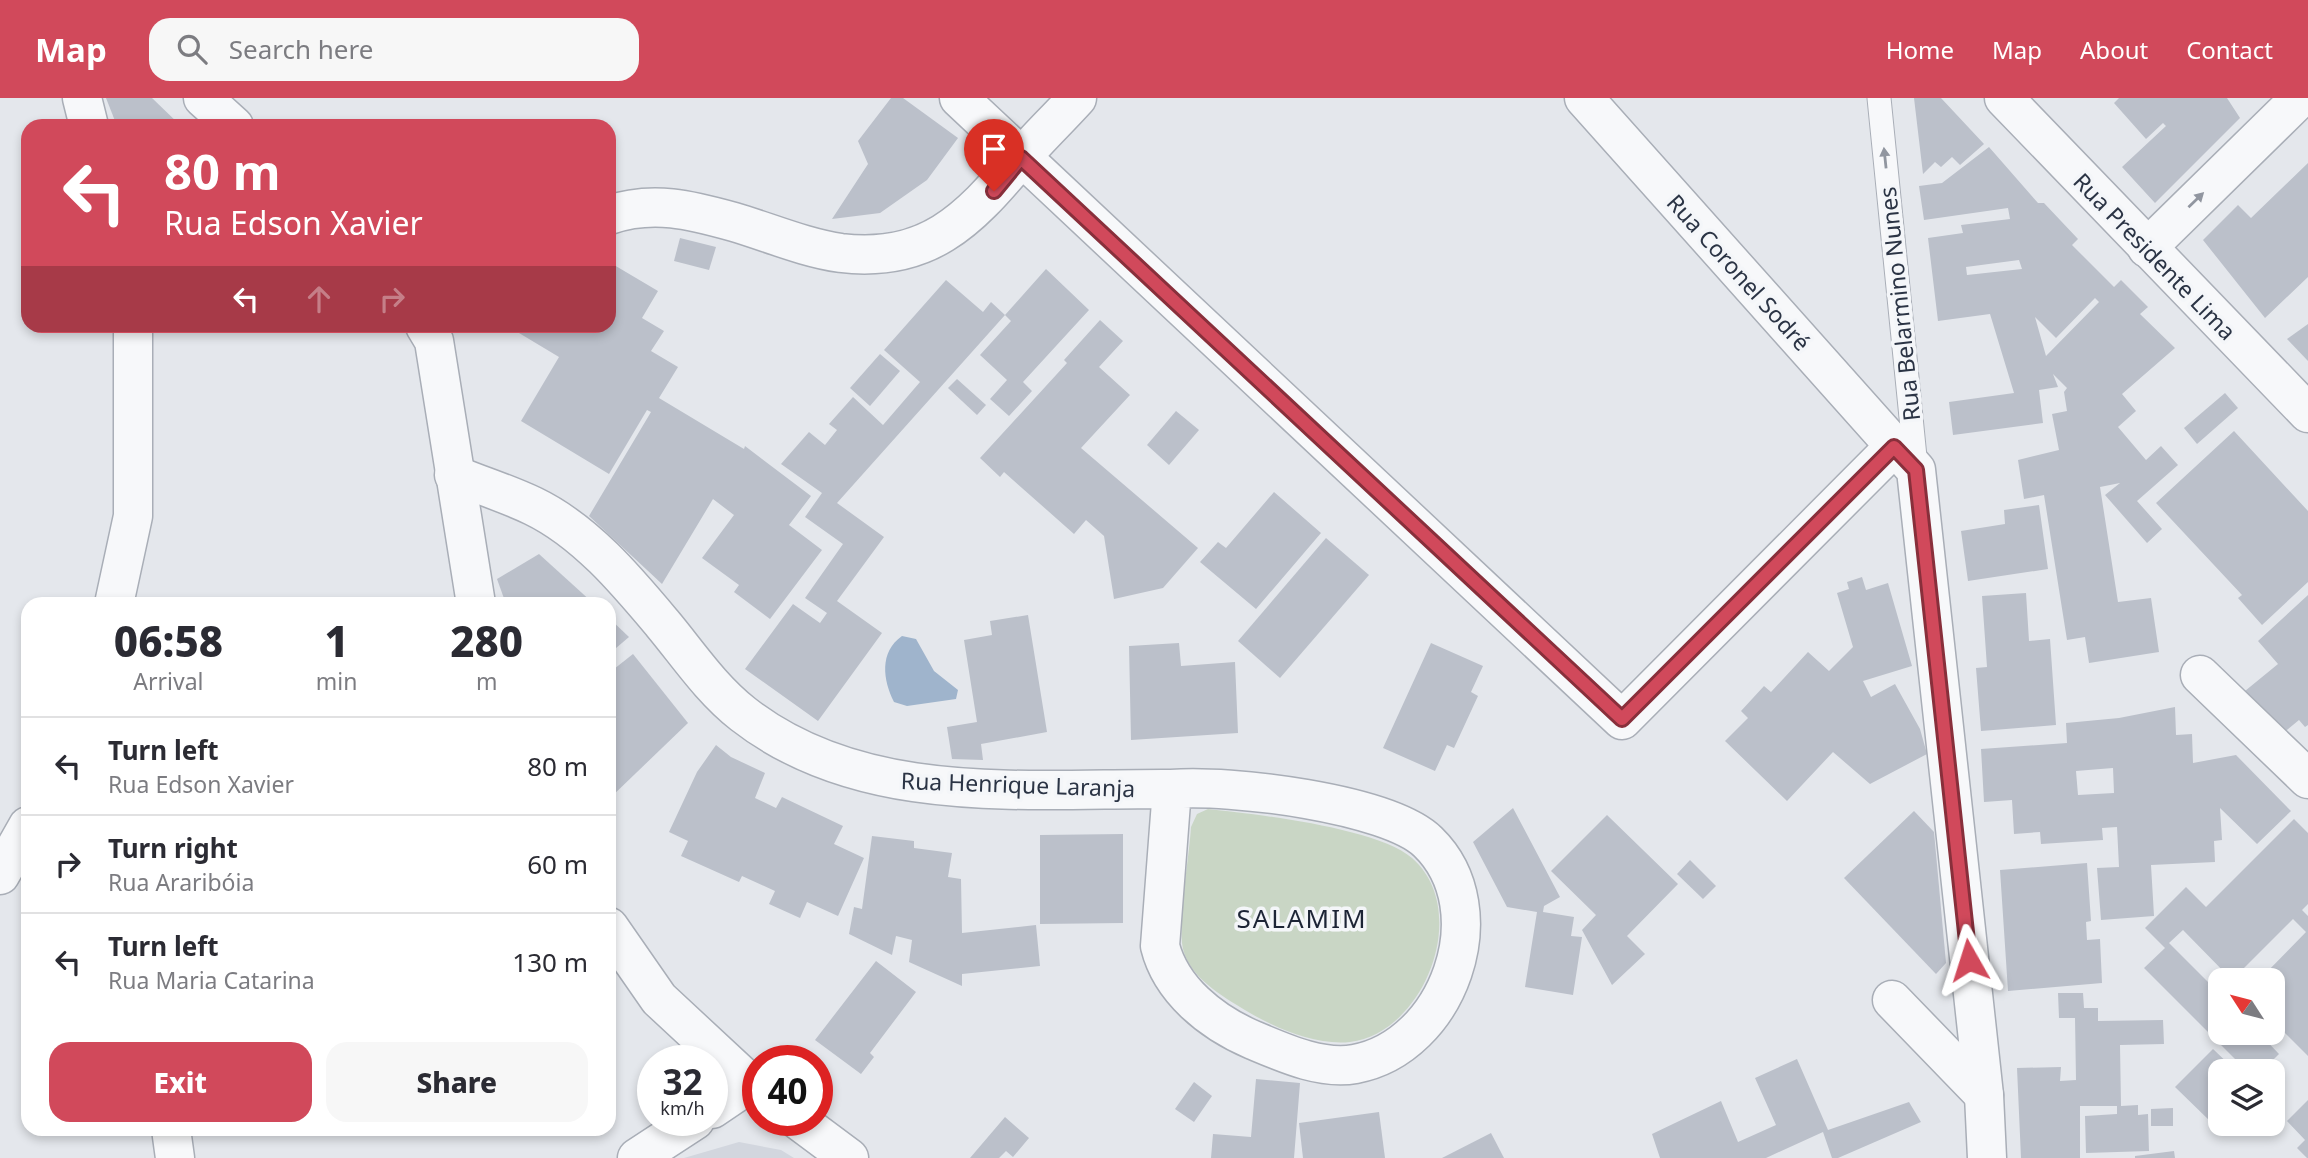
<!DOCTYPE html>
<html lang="en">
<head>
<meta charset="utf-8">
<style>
	:root { --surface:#fff; --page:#f7f7f7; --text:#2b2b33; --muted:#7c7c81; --line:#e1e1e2; --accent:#d1495b }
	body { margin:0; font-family:"Noto Sans",sans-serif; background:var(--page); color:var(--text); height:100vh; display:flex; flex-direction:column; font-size:26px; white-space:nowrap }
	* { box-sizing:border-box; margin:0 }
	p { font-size:23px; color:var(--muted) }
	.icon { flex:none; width:38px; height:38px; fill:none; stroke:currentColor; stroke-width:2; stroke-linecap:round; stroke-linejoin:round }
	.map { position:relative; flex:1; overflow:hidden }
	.drawer { position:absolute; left:21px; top:499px; width:595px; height:539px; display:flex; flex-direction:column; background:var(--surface); border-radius:21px; box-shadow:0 4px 10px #0003 }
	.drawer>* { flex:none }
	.top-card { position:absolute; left:21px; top:21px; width:595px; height:214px; border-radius:21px; box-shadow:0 4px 10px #0003; background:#d1495b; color:#fff; overflow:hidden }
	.needle { width:46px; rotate:306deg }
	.fabs { position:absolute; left:2208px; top:870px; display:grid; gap:14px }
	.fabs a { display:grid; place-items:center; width:77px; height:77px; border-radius:14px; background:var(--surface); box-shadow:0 4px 10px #0003; font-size:35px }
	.speed { position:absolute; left:637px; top:947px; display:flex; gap:14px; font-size:35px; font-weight:700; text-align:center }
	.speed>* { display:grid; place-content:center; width:91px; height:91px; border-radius:50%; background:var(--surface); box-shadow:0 4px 10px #0003; line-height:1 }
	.speed small { font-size:18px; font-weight:400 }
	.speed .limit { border:10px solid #d22; background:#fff; color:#111 }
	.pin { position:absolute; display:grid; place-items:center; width:60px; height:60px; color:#fff; margin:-72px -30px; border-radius:50% 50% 50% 0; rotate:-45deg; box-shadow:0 0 7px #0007 }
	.pin .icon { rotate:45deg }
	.me { position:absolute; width:77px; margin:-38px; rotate:354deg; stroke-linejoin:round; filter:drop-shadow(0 0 5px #0008) }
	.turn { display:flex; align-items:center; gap:24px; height:147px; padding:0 28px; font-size:32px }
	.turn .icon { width:91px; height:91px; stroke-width:2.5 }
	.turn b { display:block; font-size:49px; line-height:60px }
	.lanes { display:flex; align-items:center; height:66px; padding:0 28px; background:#0003; justify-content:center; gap:35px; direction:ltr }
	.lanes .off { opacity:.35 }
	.eta { display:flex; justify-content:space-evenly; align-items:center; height:119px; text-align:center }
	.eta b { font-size:42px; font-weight:800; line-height:49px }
	.action { display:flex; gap:14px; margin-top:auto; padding:14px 28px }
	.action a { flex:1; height:80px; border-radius:21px; background:var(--accent); color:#fff; font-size:28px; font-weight:800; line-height:80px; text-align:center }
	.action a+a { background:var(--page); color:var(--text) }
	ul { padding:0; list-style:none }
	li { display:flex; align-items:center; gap:21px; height:98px; padding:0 28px; border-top:2px solid var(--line) }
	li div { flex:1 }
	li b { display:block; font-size:26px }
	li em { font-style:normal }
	header { display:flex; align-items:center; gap:42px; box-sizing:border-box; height:98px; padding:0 35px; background:var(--accent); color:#fff }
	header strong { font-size:33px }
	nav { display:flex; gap:38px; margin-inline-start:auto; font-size:24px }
	.search { width:490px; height:63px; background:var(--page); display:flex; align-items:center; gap:18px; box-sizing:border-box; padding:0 24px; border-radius:21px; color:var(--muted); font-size:26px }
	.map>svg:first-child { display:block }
</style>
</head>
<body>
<header>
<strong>Map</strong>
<div class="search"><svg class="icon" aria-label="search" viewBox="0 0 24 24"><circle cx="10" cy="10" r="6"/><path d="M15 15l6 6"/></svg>Search here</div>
<nav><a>Home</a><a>Map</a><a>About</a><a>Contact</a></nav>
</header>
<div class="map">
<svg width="2308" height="1060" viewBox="0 0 2308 1060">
	<rect width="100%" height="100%" fill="#e4e7ec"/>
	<path fill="#d2d6de" d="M739 1044 781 1052 794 1060H684Z"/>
	<path fill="#c9d6c5" d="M1208 711C1256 716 1377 730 1412 760 1472 812 1425 935 1350 944 1314 948 1270 928 1240 909 1217 895 1185 875 1182 845 1179 815 1189 761 1191 729L1197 716Z"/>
	<path fill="#9fb4cc" d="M902 538 916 541 934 573 958 592 956 601 907 608 894 604C883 582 879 554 902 538Z"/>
	<g fill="#bbc0ca" fill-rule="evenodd">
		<path d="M106 0H152L181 28H117Z"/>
		<path d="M891 0H903L958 40 927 82 880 115 832 121 868 66 858 43Z"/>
		<path d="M1914 0H1941L1984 46 1960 67 1952 59 1941 69 1935 64 1923 76Z"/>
		<path d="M2119 0H2227L2240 20 2155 105 2122 69 2166 28 2163 25 2146 41 2114 5Z"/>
		<path d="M1989 49 2038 105H2044L2078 141 2072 147 2114 189 2121 182 2148 209 2140 216 2175 250 2122 296 2136 313 2118 329 2146 362 2161 348 2178 367 2137 403 2162 431 2147 445 2105 397 2120 385 2100 389 2118 504 2151 500 2159 554 2089 565 2085 539 2067 542 2044 397 2024 401 2018 362 2059 352 2052 316 2067 313 2064 294 2067 290 2053 276 2058 289 2039 292 2043 325 1953 337 1949 304 2014 295 1990 216 1938 223 1928 140 1963 135 1961 127 2010 121 2008 110 1924 122 1919 88 1942 85ZM2019 162 2022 171 1967 177 1966 169ZM2095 200 2099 204 2046 258 2035 219 2056 240Z"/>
		<path d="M2308 65V179L2265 220 2203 142 2238 107 2251 120Z"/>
		<path d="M680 140 716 149 709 172 674 163Z"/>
		<path d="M609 164 658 193 642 220 664 233 651 253 678 269 659 300 744 351 745 348 811 398 789 427 822 452 770 521 734 494 739 487 702 460 734 417 713 401 662 486 589 418 651 314 647 312 609 376 521 323 559 259 514 232 517 228H609Z"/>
		<path d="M1046 171 1089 212 1023 284 1032 293 1009 318 990 301 1007 282 980 257 1011 223 1005 217 837 405 884 439 837 503 882 535 818 623 745 571 793 506 820 525 827 515 805 500 843 446 805 419 822 395 781 366 809 334 825 347 837 332 829 326 853 299 883 327 920 284 884 252 946 182 983 214 991 204 1005 217Z"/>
		<path d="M1100 222 1123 243 1099 269 1130 297 1081 350 1198 450 1163 490 1114 501 1104 438 1086 422 1074 436 1004 374 1000 379 980 360 1067 265 1064 262Z"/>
		<path d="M2308 226V263L2287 241Z"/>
		<path d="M880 256 900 273 870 308 850 290Z"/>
		<path d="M957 281 986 307 977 317 948 290Z"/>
		<path d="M2225 295 2238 310 2197 346 2184 330Z"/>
		<path d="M1176 313 1199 332 1169 367 1147 347Z"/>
		<path d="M2234 333 2308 413V484L2262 527 2238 500 2242 497 2156 405Z"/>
		<path d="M1274 394 1321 435 1256 511 1200 464 1218 444 1226 450Z"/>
		<path d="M2039 407 2048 471 1968 483 1961 433 2005 426 2004 412Z"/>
		<path d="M1326 440 1369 477 1280 580 1238 543Z"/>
		<path d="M539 456 582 495 594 506H506L497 481Z"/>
		<path d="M1862 479 1866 492 1888 485 1912 568 1863 583 1871 599 1895 586 1920 631 1927 656 1870 686 1833 654 1787 703 1725 643 1748 620 1741 613 1764 588 1771 594 1808 554 1829 573 1853 549 1837 495 1849 491 1847 484Z"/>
		<path d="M2026 495 2029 543 2050 541 2056 627 1981 633 1976 570 1987 569 1982 498Z"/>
		<path d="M2308 497V627L2305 629 2299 622 2281 637 2245 593 2278 566 2258 543Z"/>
		<path d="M1028 517 1047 634 981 646 983 662 952 661 947 629 977 624 964 542 992 537 990 523Z"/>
		<path d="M609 520 629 539 609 556Z"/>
		<path d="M1179 545 1181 568 1235 564 1238 635 1131 642 1129 548Z"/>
		<path d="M1431 545 1483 568 1471 594 1478 598 1454 650 1447 647 1435 673 1383 650Z"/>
		<path d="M633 556 688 625 609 701V575Z"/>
		<path d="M2175 609 2176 637 2192 636 2193 665 2236 657 2291 713 2257 746 2220 710 2222 742 2214 743 2215 764 2151 767 2154 818 2101 822 2097 770 2119 769 2117 729 2102 730 2103 742 2041 746 2040 734 2014 736 2012 702 1984 704 1981 651 2067 645 2066 625 2119 620ZM2113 670 2114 695 2078 697 2076 673Z"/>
		<path d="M716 647 731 659 765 675 755 700 776 710 782 699 843 728 834 746 864 760 838 818 807 804 800 820 769 806 775 793 742 778 739 784 681 758 688 743 669 734 697 674Z"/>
		<path d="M1513 710 1560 799 1544 808 1543 814 1574 819 1571 838 1582 839 1573 897 1525 889 1537 814 1507 809 1473 744Z"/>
		<path d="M1914 713 1934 734 1946 865 1936 876 1844 780Z"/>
		<path d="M1607 717 1678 786 1627 838 1645 856 1612 887 1582 832 1596 817 1551 773Z"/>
		<path d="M2294 721 2308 735V806L2302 812 2308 818V958L2273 923V882H2259L2306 834 2293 821 2239 875 2246 882H2232L2183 832 2169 845 2221 897V934H2258L2279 956 2262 973H2247L2144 870 2165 850 2145 830 2186 789 2206 809Z"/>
		<path d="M1123 736V825L1040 826V737Z"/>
		<path d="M872 738 914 743V750L952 755 948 779 961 781 962 835 1036 827 1040 868 962 876V888L909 864 912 842 896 838 892 857 849 836 854 809 862 811Z"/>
		<path d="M1690 762 1716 788 1703 801 1677 776Z"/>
		<path d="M2087 765 2091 823 2086 824 2087 842 2100 841 2102 885 2008 893 2000 772Z"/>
		<path d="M876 863 916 894 870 955 874 959 861 976 815 942Z"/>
		<path d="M2058 895H2083L2084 910H2098V923L2163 922 2164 946 2120 947 2121 1008 2138 1007V1017L2148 1016 2149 1053 2086 1055 2085 1018 2117 1016V1008H2080V1060H2021L2017 970 2061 969 2060 983 2076 982 2075 920H2059Z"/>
		<path d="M2213 951 2236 973H2221V1014L2211 1024 2175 989Z"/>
		<path d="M1797 961 1828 1032 1909 1004 1921 1024 1838 1060H1832L1823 1034 1766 1060H1660L1652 1036 1721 1003 1738 1044 1776 1027 1755 980Z"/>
		<path d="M1256 981 1300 985 1294 1060H1211L1213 1036 1251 1039Z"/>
		<path d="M1194 984 1212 998 1194 1024 1175 1011Z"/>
		<path d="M2308 1002V1060H2307L2297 1050 2305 1042 2287 1023Z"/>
		<path d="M2173 1010V1028H2151V1011Z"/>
		<path d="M1379 1014 1385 1060H1303L1299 1025Z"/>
		<path d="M1005 1019 1029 1040 1013 1059 1006 1053 999 1060H970Z"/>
		<path d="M1491 1035 1504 1060H1442Z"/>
		<path d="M2174 1053 2175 1060H2135V1058Z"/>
	</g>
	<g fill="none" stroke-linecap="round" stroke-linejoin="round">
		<g stroke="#a9aeb7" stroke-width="25">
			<path id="service" d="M1879 0 1916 369"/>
		</g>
		<g stroke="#a9aeb7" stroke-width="41">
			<g id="minor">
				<path d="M82 0 89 28"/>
				<path d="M203 0 234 28"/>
				<path d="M959 0 1622 622 1894 349"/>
				<path d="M2004 0 2308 315"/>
				<path d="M609 117C653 102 691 112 734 124 768 134 805 150 841 155 927 165 968 123 1019 62 1037 41 1058 21 1077 0"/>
				<path d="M2147 150 2300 0"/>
				<path d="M425 228 434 243 476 506"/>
				<path d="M454 377C480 387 508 396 533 408 585 433 626 482 662 525 688 556 710 590 743 616 863 710 1029 690 1172 691 1228 686 1388 705 1428 744 1498 812 1448 949 1355 966 1321 972 1284 955 1253 942 1211 924 1171 892 1160 848L1172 691"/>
				<path d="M114 506 133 418V228"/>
				<path d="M2200 577 2308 681"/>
				<path d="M0 777 28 728"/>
				<path d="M609 829 659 901 758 993"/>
				<path d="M1892 902 1984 997"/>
				<path d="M712 1011 749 986"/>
				<path d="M798 1022 849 1060"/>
				<path d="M171 1031 175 1060"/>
				<path d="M637 1060 695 1022"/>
			</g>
		</g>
		<g stroke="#a9aeb7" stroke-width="41">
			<path id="tertiary" d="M1584 0 1916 372 1984 997 1987 1060"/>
		</g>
		<use href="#service" stroke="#f7f8fa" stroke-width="23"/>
		<use href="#minor" stroke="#f7f8fa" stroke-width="38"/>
		<use href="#tertiary" stroke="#f7f8fa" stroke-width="38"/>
	</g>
	<defs><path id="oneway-solid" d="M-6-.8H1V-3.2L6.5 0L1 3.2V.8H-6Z" transform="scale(1.75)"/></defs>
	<g fill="#9196a0">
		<use href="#oneway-solid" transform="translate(1885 60) rotate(-96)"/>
		<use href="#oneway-solid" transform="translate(2196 102) rotate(-44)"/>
	</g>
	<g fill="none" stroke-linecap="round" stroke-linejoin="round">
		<g stroke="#882f3b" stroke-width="18">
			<path id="route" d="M994 93 1021 60 1622 621 1894 349 1916 372 1969 862"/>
		</g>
		<use href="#route" stroke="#d1495b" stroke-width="12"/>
	</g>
	<g text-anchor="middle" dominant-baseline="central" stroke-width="7" stroke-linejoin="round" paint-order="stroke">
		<g font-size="23" fill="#2b3445" stroke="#f4f6f9">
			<text transform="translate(2155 158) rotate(46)">Rua Presidente Lima</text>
			<text transform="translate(1739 174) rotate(48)">Rua Coronel Sodré</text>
			<text transform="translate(1899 206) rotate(-96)">Rua Belarmino Nunes</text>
			<text transform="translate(1018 686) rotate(2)">Rua Henrique Laranja</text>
		</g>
		<g font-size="26" letter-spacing="2" fill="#1d2536" stroke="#f4f6f9">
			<text x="1302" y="820">SALAMIM</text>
		</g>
	</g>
</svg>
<div class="fabs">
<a><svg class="needle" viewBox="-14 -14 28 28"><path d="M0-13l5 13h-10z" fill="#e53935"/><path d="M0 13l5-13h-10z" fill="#7c7c81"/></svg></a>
<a><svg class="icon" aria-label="layers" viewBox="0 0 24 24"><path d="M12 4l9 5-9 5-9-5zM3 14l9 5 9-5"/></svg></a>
</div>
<div class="speed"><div>32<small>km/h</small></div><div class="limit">40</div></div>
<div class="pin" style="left:994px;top:93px;background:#d93025"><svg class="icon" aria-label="arrive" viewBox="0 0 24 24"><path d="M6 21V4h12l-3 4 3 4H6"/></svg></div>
<svg class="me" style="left:1969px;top:862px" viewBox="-20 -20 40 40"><path d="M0-17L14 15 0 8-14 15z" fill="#d1495b" stroke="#fff" stroke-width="4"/></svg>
<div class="top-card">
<div class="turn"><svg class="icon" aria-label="left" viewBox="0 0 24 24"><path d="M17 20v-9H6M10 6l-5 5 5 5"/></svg><div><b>80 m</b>Rua Edson Xavier</div></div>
<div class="lanes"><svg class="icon" aria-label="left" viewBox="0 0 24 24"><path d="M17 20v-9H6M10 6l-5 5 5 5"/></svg><svg class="icon off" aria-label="ahead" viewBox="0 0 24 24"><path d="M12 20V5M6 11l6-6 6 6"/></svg><svg class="icon off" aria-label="right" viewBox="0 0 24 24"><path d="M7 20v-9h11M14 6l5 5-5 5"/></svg></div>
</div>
<section class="drawer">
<div class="eta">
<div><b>06:58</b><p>Arrival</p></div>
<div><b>1</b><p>min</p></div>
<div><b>280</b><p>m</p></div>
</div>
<ul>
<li><svg class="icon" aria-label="left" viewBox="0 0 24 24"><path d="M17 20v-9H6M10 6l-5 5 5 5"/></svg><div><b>Turn left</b><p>Rua Edson Xavier</p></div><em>80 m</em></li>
<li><svg class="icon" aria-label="right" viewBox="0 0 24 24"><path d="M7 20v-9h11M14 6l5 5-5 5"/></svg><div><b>Turn right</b><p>Rua Araribóia</p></div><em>60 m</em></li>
<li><svg class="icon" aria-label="left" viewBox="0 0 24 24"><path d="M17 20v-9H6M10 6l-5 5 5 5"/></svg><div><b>Turn left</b><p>Rua Maria Catarina</p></div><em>130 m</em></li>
</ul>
<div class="action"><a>Exit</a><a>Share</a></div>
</section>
</div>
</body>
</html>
